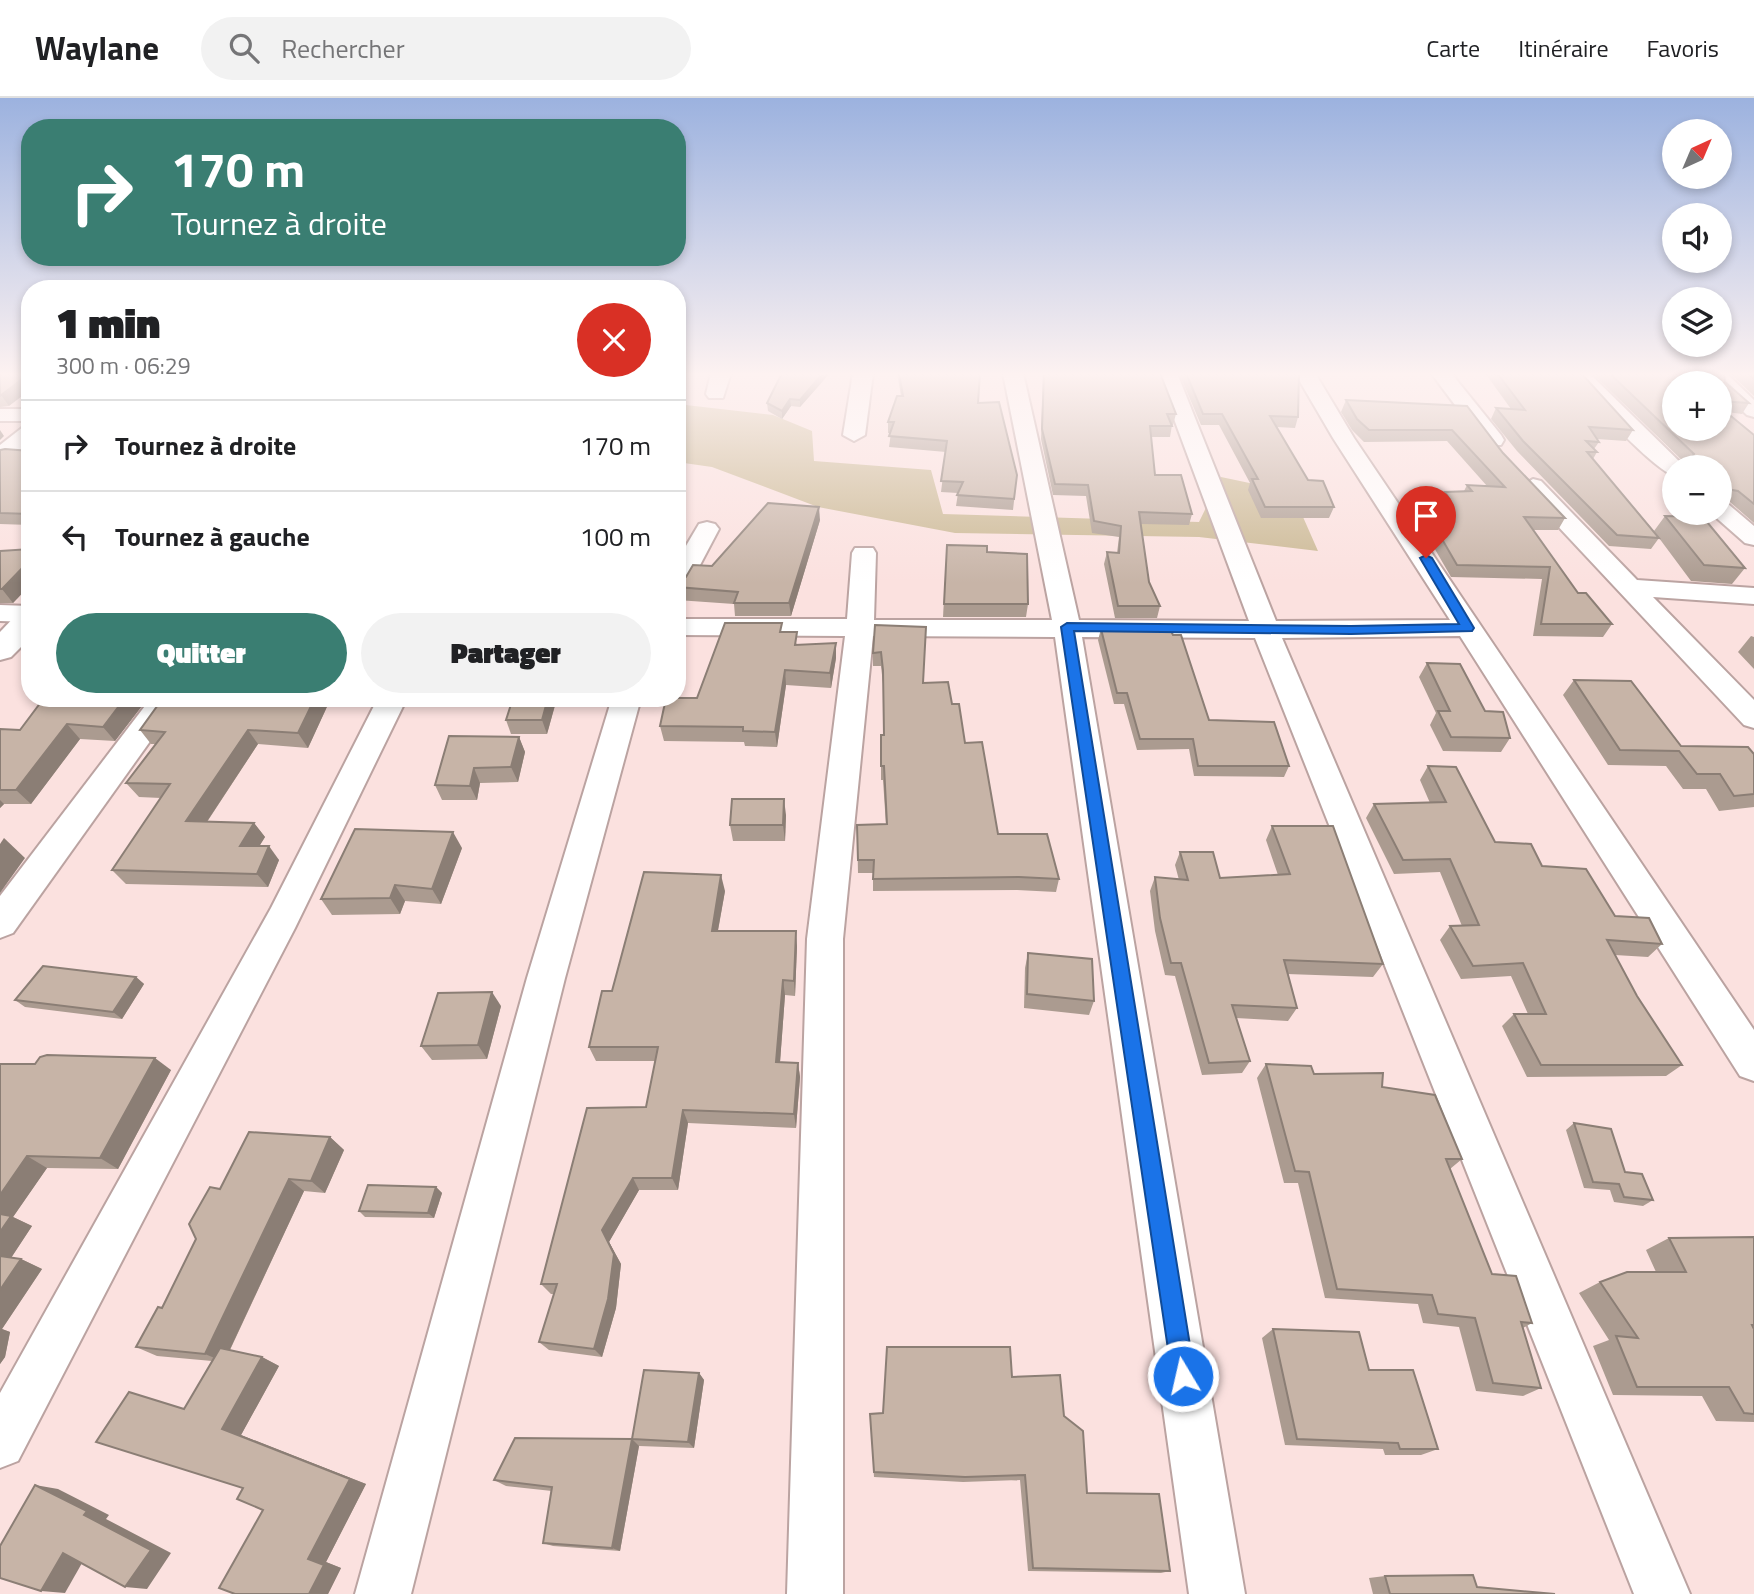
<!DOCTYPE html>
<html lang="fr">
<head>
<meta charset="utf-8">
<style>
	:root { --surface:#fff; --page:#f2f2f2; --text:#202124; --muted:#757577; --line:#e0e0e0; --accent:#3a7e72 }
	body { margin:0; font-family:"Titillium Web",sans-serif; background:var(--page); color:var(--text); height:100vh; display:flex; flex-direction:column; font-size:26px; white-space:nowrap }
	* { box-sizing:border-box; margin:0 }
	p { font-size:23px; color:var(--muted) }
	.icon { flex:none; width:38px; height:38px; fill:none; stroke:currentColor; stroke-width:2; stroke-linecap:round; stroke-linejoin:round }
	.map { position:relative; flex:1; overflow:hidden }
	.drawer { position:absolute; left:21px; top:182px; width:665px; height:427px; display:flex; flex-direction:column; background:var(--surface); border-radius:28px; box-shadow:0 4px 10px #0003 }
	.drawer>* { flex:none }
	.banner { position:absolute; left:21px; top:21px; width:665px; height:147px; border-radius:28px; box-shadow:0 4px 10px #0003; background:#3a7e72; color:#fff; overflow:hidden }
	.needle { width:46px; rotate:44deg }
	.controls { position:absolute; left:1662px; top:21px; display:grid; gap:14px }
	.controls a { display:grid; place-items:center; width:70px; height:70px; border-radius:50%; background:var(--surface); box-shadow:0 4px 10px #0003; font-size:35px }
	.pin { position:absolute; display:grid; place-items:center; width:60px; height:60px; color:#fff; margin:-72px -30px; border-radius:50% 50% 50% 0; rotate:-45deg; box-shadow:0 0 7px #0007 }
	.pin .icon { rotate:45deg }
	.me { position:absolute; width:77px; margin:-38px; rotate:351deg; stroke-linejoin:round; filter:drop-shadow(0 0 5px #0008) }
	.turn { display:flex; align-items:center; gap:24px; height:147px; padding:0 35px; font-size:32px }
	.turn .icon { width:91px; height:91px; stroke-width:2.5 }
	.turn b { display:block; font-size:49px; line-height:60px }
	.round { display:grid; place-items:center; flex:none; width:74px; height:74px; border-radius:37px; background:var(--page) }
	.headline { display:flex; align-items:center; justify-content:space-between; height:119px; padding:0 35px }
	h1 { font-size:42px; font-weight:800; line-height:52px }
	.action { display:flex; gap:14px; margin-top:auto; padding:14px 35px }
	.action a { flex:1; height:80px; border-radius:42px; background:var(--accent); color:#fff; font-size:28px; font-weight:800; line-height:80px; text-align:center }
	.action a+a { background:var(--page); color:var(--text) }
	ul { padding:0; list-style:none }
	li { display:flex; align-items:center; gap:21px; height:91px; padding:0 35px; border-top:2px solid var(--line) }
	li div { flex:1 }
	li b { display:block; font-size:26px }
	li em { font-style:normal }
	header { display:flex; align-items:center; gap:42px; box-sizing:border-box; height:98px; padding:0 35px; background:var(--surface); border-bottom:2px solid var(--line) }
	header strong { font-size:33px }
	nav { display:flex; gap:38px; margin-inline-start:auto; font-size:24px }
	.search { width:490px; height:63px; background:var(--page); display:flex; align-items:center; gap:18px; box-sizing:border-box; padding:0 24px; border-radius:38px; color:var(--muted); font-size:26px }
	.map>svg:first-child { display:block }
</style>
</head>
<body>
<header>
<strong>Waylane</strong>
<div class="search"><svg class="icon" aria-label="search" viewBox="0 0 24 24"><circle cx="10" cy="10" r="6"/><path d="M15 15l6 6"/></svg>Rechercher</div>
<nav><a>Carte</a><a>Itinéraire</a><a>Favoris</a></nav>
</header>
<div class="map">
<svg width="1754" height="1496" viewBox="0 0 1754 1496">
	<rect width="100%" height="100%" fill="#fbe1df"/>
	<path fill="#cab893" d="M677 306 773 317 812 333 814 363 931 372 943 416 1199 424 1221 379 1292 394 1318 453 1199 439 955 435 818 409 712 369 677 364Z"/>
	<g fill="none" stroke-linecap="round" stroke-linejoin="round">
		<g stroke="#bba3a1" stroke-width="4">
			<g id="street">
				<path d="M711 275H731L723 300H709L706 296Z"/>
				<path d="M853 275H873L865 337 854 343 843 337Z"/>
				<path d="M1003 275H1023L1079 522 1249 523 1157 275H1177L1276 523 1450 522 1333 340 1295 275H1315L1354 340 1754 932V983L1740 978 1460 538 1282 540 1690 1496H1634L1255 540 1082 539 1245 1496H1189L1055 539 873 538 843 841V1496H787L807 841 845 538 677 537V521H847L852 455 855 450H873L876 455 874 522H1052Z"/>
				<path d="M1431 275H1451L1501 337 1504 342 1501 347H1485Z"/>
				<path d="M1568 275H1589L1685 369H1675V378C1653 372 1584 296 1568 275Z"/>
				<path d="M1704 275H1726L1754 302V319L1747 317 1720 292V285H1713Z"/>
				<rect x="0" y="311" width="30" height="12"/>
				<path d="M30 327V344L8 363 0 365V347L23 329Z"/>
				<path d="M1533 381 1541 383 1637 482 1754 490V506L1653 499 1754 602V630L1744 627 1525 393 1522 388Z"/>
				<path d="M1720 404 1728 406 1754 428V447L1745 445 1712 416 1720 415Z"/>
				<path d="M707 424 715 426 719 431 690 486 686 491 677 494V463L699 426Z"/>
				<path d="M0 507 30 508V524L0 523Z"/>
				<path d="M151 600H181L13 835 0 840V798Z"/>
				<path d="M378 600H407L295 830 18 1363 0 1370V1295L271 810Z"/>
				<path d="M612 600H641L565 880 411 1496H355L527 880Z"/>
			</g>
		</g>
		<g stroke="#bba3a1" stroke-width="4">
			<path id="secondary" d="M30 512V540L11 559 0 562V534L19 514Z"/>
		</g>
		<use href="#street" fill="#fff" fill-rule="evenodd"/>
		<use href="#secondary" fill="#fff" fill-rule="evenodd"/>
	</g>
	<g fill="#ab9b90" fill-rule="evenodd">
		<path d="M0 275 9 308 0 309Z"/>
		<path d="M830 275 800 309 791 308 782 321 768 313 767 305Z"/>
		<path d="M897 275H980L978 305 1017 377 1013 412 956 408 958 395 941 394 946 354 889 349 891 335H888V324L901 298Z"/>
		<path d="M1043 275H1160L1176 316 1173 327H1172L1170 339H1151L1155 377 1192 416 1189 427 1141 426 1149 484 1160 508 1157 520H1115L1104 466 1107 454 1117 455 1119 439 1092 435 1086 398 1053 397 1041 341Z"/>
		<path d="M1179 275H1299L1298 319 1295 330 1277 329 1308 382 1334 409 1329 420H1261L1248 392 1250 385 1219 327H1201Z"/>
		<path d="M1485 275H1581L1633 332 1626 343 1597 341 1599 344 1594 351 1597 354 1593 361 1654 433 1665 418 1745 470 1732 486 1691 483 1659 440 1651 451 1609 448 1517 353 1491 321 1496 310 1511 311Z"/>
		<path d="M1592 275H1717L1749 305 1742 316 1727 314 1754 337V425L1730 404 1720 402V369H1685L1687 367ZM1720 285V331H1675Z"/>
		<path d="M1730 275H1754V298Z"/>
		<path d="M1346 302 1467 308 1503 355 1565 420 1558 432H1532L1578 495 1612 526 1603 539 1533 538 1542 481 1451 479 1425 434 1411 417 1417 405H1425L1427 400H1442L1445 394 1464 393 1467 387 1487 388 1447 343 1364 344 1352 332 1341 314Z"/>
		<path d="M0 352 30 353V427L0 426Z"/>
		<path d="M820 422 791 518H735L734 506 677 502V482Z"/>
		<path d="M947 447 987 454 1028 506 1026 519H943Z"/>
		<path d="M30 451V487L13 505H0V453Z"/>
		<path d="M875 527 923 585 952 606 965 645 998 736 1059 781 1056 794 1017 792 873 793V775H858L857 727H886L883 682H881V637H884L883 586 881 568H873V555Z"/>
		<path d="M1101 531 1209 622 1289 668 1284 679 1194 678 1189 651 1137 652 1124 606H1114L1098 542Z"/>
		<path d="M783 534 798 547 836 560 831 590 786 587 777 649 745 648 744 644 664 643 660 628Z"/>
		<path d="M1751 538 1754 539V571L1738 554Z"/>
		<path d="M1427 565 1485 613 1510 640 1501 654 1443 653 1430 627 1436 615 1419 579Z"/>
		<path d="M1574 582 1681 648 1754 656V709L1719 713 1706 691H1683L1666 668 1608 667 1563 597Z"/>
		<path d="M44 600H148L115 643 80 641 31 706H4L0 710V631L20 632Z"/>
		<path d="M331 600 308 650 258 646 207 724 254 725 265 739 259 748 279 762 268 789 126 786 112 772 161 700 139 699 126 685 155 646H151L140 632Z"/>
		<path d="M557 600 547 636H511L506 622Z"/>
		<path d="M519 639 525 654 518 684 480 685 477 702H442L435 687Z"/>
		<path d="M1428 668 1495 744 1542 768 1615 818 1662 846 1648 859 1615 857 1637 898 1682 967 1666 978 1527 979 1502 928 1514 916H1528L1511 878 1461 881 1440 842 1450 828H1462L1440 774 1394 776 1366 720 1374 706 1430 705 1420 682Z"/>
		<path d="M786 717 785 743H733L730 727Z"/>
		<path d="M1272 728 1383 866 1373 879 1287 876 1297 910 1288 923 1236 920 1250 963 1242 975 1202 977 1175 878 1165 877 1155 833 1150 793 1155 779 1179 782 1175 767 1180 754 1220 780 1278 777 1266 742Z"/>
		<path d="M462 750 441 806 405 803 400 816 332 817 321 801Z"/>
		<path d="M725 793 718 833 797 848 795 898 785 897 780 964 798 965 800 979 796 1030 688 1025 678 1092H639L609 1144 621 1166 616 1210 602 1259 549 1252 539 1244 554 1196H551L541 1186 646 1009 656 963H596L589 949 612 893Z"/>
		<path d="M1028 855 1094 903 1089 917 1024 910 1025 870Z"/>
		<path d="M136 879 144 886 122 921 25 909 15 902Z"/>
		<path d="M501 908 487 961 432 962 421 948Z"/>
		<path d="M0 966 171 972 118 1071 47 1070 13 1119 32 1128 11 1160 21 1161 42 1171 2 1231 10 1234 5 1259 0 1266Z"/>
		<path d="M1266 966 1382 989 1462 1061 1450 1071 1492 1176 1532 1225 1523 1230 1541 1290 1523 1298 1476 1293 1459 1229 1423 1225 1418 1206 1325 1200 1298 1085H1284L1257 980Z"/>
		<path d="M1574 1025 1625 1074 1653 1102 1643 1108 1614 1104 1610 1092 1584 1090 1566 1032Z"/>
		<path d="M330 1039 344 1052 325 1095 304 1093 230 1252 262 1259 279 1268 241 1337 366 1386 326 1464 341 1470 328 1496 263 1412 243 1390 184 1311 212 1263 157 1258 136 1249 162 1210 220 1091Z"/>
		<path d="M436 1089 442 1095 434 1120 365 1119 359 1113Z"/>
		<path d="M1754 1139V1324L1716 1323 1702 1298 1613 1297 1593 1248 1609 1242 1579 1195 1600 1184 1656 1174 1646 1152 1669 1140Z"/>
		<path d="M1273 1231 1369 1272 1438 1351 1421 1357H1385L1383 1351 1285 1347 1262 1240Z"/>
		<path d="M699 1275 704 1282 694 1350 639 1348 620 1453 553 1448 543 1445 552 1393 506 1388 494 1382 632 1341Z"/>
		<path d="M1012 1279 1087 1395 1170 1473 1161 1475 1028 1473 1020 1382 963 1384 874 1379 870 1316 883 1315Z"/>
		<path d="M1385 1478 1477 1489 1555 1496H1373L1369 1480Z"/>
	</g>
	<g fill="#8b7e75">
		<path d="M30 275V292L9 308 1 297Z"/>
		<path d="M823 275H830L800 309V302Z"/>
		<path d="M790 301 791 308 782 321V313Z"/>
		<path d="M0 332 4 338 0 342Z"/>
		<path d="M819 409 820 422 791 518 789 505Z"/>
		<path d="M30 462V487L13 505 2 491Z"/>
		<path d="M836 545V560L831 590 830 575Z"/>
		<path d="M785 572 786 587 777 649 775 634Z"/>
		<path d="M125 600H148L115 643 103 629Z"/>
		<path d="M315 600H331L308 650 298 635Z"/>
		<path d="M548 600H557L547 636 542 622Z"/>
		<path d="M67 626 80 641 31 706 16 692Z"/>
		<path d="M248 632 258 646 198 737 186 723Z"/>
		<path d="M519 639 525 654 518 684 511 669Z"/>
		<path d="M474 670 480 685 477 702 470 688Z"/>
		<path d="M784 701 786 717 785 743 783 727Z"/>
		<path d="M0 702 4 706 0 710Z"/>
		<path d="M254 725 265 739 251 762 240 748Z"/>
		<path d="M453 734 462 750 441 806 432 791Z"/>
		<path d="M4 740 25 760 0 795V746Z"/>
		<path d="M269 748 279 762 268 789 257 776Z"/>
		<path d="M721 777 725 793 715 848 712 833Z"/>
		<path d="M395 787 405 803 400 816 390 800Z"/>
		<path d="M796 833 797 848 795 898 794 883Z"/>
		<path d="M136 879 144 886 122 921 113 914Z"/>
		<path d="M783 882 785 897 779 978 776 964Z"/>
		<path d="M492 894 501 908 487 961 478 947Z"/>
		<path d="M155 960 171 972 118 1071 100 1060Z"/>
		<path d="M798 965 800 979 796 1030 794 1016Z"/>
		<path d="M683 1012 688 1025 678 1092 672 1080Z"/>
		<path d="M330 1039 344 1052 325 1095 311 1083Z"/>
		<path d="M27 1058 47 1070 13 1119 32 1128 7 1166 0 1162V1097Z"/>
		<path d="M633 1080 639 1092 609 1144 621 1166 616 1210 602 1259 594 1251 602 1132Z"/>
		<path d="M289 1081 304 1093 224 1264 205 1256Z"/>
		<path d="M436 1089 442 1095 434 1120 428 1115Z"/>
		<path d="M21 1161 42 1171 2 1231 10 1234 5 1259 0 1266V1192Z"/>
		<path d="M262 1259 279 1268 241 1337 366 1386 326 1464 341 1470 328 1496H309L308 1461 222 1331Z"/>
		<path d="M699 1275 704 1282 694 1350 688 1344Z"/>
		<path d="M632 1341 639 1348 620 1453 612 1450Z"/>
		<path d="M35 1387 58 1391 109 1417 106 1421 171 1455 147 1491 125 1489 84 1417Z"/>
		<path d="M63 1455 86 1458 65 1495 41 1493Z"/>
	</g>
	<g fill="#c7b4a7" stroke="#8b7e75" stroke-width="2">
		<path d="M0 275H30L0 298Z"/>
		<path d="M782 275H823L800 302 790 301 782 313 767 305Z"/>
		<path d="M899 275H980L978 305 999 304 1017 377 1014 401 957 397 963 384 941 383 947 343 889 338 894 324H888L897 298H903Z"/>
		<path d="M1044 275H1160L1176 316H1167L1172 328H1150L1155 377H1181L1192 416 1139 414 1149 484 1160 508H1118L1107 454 1119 455 1121 428 1094 423 1088 387 1055 386 1042 331Z"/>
		<path d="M1186 275H1299L1298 319 1270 318 1308 382 1323 383 1334 409H1265L1252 381H1258L1222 316H1203Z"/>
		<path d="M1497 275H1581L1633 332 1589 329 1599 344 1586 343 1597 354H1587L1659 440 1617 437 1523 343 1496 310 1525 312Z"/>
		<path d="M1609 275H1717L1718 276 1724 277 1725 284 1749 305 1720 303V285H1675V331H1720V309L1754 337V406L1738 393 1727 391 1720 384V369H1700L1691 361 1694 356Z"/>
		<path d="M1748 275H1754V281Z"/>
		<path d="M1346 302 1467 308 1503 355 1565 420 1524 419 1578 495H1586L1612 526H1541L1550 469 1457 467 1431 422 1417 405 1431 404 1427 400H1449L1445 394 1472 393 1467 387 1505 389 1452 332H1369L1357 321Z"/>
		<path d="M5 351 30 353V416L0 415V352Z"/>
		<path d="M768 405 819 409 789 505H734L738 494 677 489V482L686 479 693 467 712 468Z"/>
		<path d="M1665 418 1703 419 1745 470 1704 467Z"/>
		<path d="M947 447 987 448V454L1027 456 1028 506H944Z"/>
		<path d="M30 451V462L2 491H0V453Z"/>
		<path d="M725 525H782L780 534H797L795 547 836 545 830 575 785 572 775 634 743 633V629L660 628 666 600H697Z"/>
		<path d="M875 527 926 529 923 585 948 584 952 606H959L965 645 982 644 998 736H1047L1059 781 1019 779 873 781 874 762H858L857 727 887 726 884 668H881V637H884L883 572 881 554 873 555Z"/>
		<path d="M1101 531H1170L1173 537H1181L1209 622 1274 624 1289 668H1198L1193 641H1140L1127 595H1117Z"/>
		<path d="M1427 565 1460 566 1485 613 1503 614 1510 640 1451 639 1438 613H1450Z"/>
		<path d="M1574 582 1631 583 1681 648 1748 649 1754 656V696L1734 698 1720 676H1697L1679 653 1620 652Z"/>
		<path d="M44 600H125L103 629 67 626 16 692H0V631L20 632Z"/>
		<path d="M163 600H315L298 635 248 632 186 723 254 725 240 748H269L257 776 112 772 170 686 126 685 165 634 140 632Z"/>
		<path d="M513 600H548L542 622H506Z"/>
		<path d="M449 638 519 639 511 669 474 670 470 688 435 687Z"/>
		<path d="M1428 668 1456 669 1495 744 1531 746 1542 768 1586 771 1615 818 1649 820 1662 846 1607 842 1637 898 1682 967H1541L1514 916H1546L1523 865 1473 868 1450 828 1479 827 1450 761 1403 762 1374 706 1446 704Z"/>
		<path d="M732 701H784L783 727H730Z"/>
		<path d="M1272 728H1333L1383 866 1284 862 1297 910 1232 907 1250 963 1209 965 1181 865H1171L1160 820 1155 779 1188 782 1180 754H1213L1220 780 1290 776Z"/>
		<path d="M355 731 453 734 432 791 395 787 390 800 321 801Z"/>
		<path d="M644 774 721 777 712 833H796L794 883 783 882 776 964 798 965 794 1016 683 1012 672 1080H633L602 1132 614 1156 608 1201 594 1251 539 1244 557 1186H541L587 1010 646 1009 658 949H589L602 893H612Z"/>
		<path d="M1028 855 1092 861 1094 903 1027 896Z"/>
		<path d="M43 868 136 879 113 914 15 902Z"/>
		<path d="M492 894 478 947 421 948 438 895Z"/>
		<path d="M47 957 155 960 100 1060 27 1058 0 1097V966H35L40 959Z"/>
		<path d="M1266 966 1311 968 1314 976 1383 975 1382 989 1435 997 1462 1061H1446L1492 1176 1516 1178 1532 1225 1521 1224 1541 1290 1493 1285 1475 1220 1438 1216 1432 1197 1337 1191 1309 1074 1295 1073Z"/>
		<path d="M1574 1025 1611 1031 1625 1074 1642 1076 1653 1102 1624 1099 1619 1086 1593 1084Z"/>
		<path d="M249 1034 330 1039 311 1083 289 1081 205 1256 136 1249 158 1209 162 1210 196 1141 189 1126 210 1089 220 1091Z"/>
		<path d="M368 1087 436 1089 428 1115 359 1113Z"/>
		<path d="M0 1116 11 1118 0 1134Z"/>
		<path d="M1754 1139V1227H1752L1754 1231V1316L1744 1315 1729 1289H1637L1616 1238 1638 1240 1600 1184 1627 1174H1686L1669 1140Z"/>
		<path d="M0 1158 21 1161 0 1192Z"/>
		<path d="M1273 1231 1359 1234 1369 1272H1413L1438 1351H1400L1398 1345 1297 1341Z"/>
		<path d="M887 1249H1010L1012 1279 1060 1277 1064 1318 1083 1333 1087 1395 1159 1396 1170 1473 1033 1470 1025 1377 965 1379 874 1374 870 1316 883 1315Z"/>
		<path d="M220 1250 262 1259 222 1331 350 1381 308 1461 324 1467 309 1496H235L219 1490 263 1412 237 1401 243 1390 96 1344 129 1294 184 1311Z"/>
		<path d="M644 1272 699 1275 688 1344 632 1341Z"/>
		<path d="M515 1340 632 1341 612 1450 543 1445 552 1389 494 1382Z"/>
		<path d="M35 1387 87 1413 84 1417 151 1452 125 1489 63 1455 41 1493 0 1480V1448Z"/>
		<path d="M1473 1477 1477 1489 1555 1496H1390L1385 1478Z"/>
	</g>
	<linearGradient id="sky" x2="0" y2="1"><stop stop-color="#9cb2df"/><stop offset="0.57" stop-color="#fdf2f1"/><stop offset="1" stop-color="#fdf2f1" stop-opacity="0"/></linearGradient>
	<rect width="1754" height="485" fill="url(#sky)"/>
	<path fill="#1a73e8" stroke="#114b97" stroke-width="2" d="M1426 457 1432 460 1474 530 1472 533 1351 536 1074 533 1195 1278 1191 1286 1183 1290 1175 1286 1172 1278 1061 529 1067 525 1351 528 1459 526 1420 460Z"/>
</svg>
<div class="controls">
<a><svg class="needle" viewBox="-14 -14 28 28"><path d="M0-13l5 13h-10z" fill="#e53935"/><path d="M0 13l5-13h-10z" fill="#757577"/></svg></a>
<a><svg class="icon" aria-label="sound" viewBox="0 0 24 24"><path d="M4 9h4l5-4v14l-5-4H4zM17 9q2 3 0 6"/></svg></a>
<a><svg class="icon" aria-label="layers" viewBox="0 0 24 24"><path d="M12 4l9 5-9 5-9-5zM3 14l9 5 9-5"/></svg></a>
<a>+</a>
<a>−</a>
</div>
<div class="pin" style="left:1426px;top:460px;background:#d93025"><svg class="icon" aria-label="arrive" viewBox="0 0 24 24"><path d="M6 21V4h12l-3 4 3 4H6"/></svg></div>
<svg class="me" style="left:1183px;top:1278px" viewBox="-20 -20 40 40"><circle r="17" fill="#1a73e8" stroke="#fff" stroke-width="3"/><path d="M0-11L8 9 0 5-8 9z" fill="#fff"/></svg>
<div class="banner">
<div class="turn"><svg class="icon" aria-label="right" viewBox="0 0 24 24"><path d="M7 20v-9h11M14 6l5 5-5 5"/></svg><div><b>170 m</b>Tournez à droite</div></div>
</div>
<section class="drawer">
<div class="headline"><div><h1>1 min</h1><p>300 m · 06:29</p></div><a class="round" style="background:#d93025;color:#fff"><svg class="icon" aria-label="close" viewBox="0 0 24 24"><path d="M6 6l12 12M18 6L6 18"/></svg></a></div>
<ul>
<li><svg class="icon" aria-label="right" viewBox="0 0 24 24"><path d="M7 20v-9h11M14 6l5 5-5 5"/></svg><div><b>Tournez à droite</b></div><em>170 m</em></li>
<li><svg class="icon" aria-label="left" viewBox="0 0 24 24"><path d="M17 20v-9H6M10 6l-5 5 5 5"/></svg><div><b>Tournez à gauche</b></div><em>100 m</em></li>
</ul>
<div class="action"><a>Quitter</a><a>Partager</a></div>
</section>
</div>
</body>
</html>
